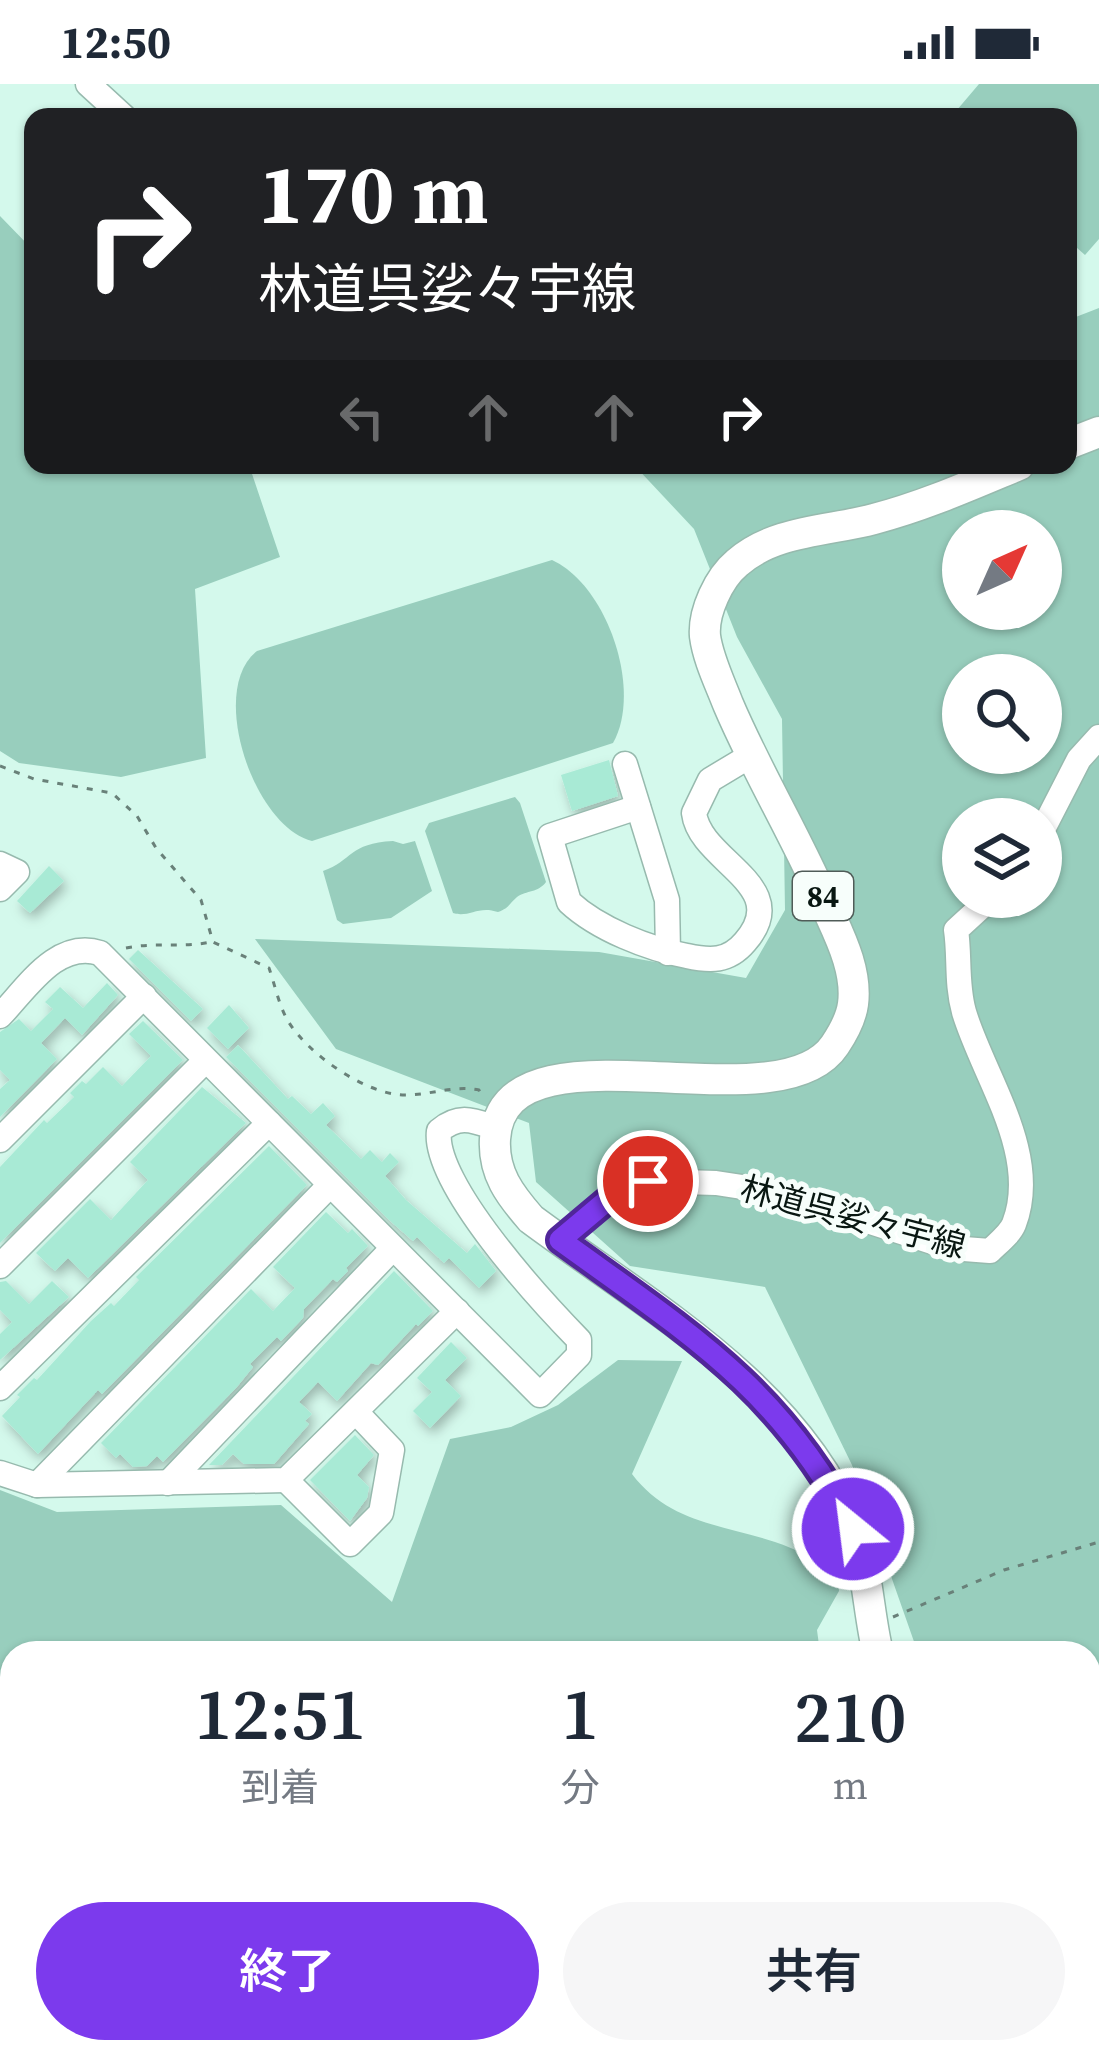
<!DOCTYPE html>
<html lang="ja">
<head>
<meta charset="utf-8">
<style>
	:root { --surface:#fff; --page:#f6f6f7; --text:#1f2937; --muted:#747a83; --accent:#7c3aed }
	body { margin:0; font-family:"Source Serif 4","Noto Sans JP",serif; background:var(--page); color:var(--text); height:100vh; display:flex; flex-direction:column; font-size:45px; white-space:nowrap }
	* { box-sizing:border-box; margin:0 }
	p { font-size:39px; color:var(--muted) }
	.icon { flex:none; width:66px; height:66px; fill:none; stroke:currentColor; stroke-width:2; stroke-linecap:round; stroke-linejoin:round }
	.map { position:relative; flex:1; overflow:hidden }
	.drawer { position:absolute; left:0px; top:1557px; width:1101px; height:423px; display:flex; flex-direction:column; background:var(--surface); border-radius:36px 36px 0 0; box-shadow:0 3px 9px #0004 }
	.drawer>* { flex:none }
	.hud { position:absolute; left:24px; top:24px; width:1053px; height:366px; border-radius:24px; box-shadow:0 3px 9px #0004; background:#202124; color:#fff; overflow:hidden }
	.needle { width:78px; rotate:45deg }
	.fabs { position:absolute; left:942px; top:426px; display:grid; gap:24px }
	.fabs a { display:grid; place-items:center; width:120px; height:120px; border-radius:50%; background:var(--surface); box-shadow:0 3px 9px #0004; font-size:60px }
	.pin { position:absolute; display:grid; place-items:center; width:102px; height:102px; color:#fff; margin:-51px; border:6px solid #fff; border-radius:50%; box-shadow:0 3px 12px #0007 }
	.me { position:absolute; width:132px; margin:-66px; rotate:331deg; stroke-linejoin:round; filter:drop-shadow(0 0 9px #0008) }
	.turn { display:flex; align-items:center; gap:42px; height:252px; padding:0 36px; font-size:54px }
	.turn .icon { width:156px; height:156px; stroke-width:2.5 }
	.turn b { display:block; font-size:84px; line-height:102px }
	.lanes { display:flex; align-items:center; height:114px; padding:0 36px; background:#0003; justify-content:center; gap:60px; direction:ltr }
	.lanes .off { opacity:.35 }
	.eta { display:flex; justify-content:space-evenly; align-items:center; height:204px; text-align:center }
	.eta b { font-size:72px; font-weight:600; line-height:84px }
	.primary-button { display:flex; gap:24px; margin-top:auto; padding:24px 36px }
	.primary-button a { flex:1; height:138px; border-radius:72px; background:var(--accent); color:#fff; font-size:48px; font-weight:600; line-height:138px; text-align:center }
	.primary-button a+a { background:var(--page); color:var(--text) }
	.status { display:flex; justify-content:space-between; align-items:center; height:84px; padding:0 60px; background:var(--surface); direction:ltr }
	.status svg { height:33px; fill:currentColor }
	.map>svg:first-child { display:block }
</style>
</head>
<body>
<div class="status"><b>12:50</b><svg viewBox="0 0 49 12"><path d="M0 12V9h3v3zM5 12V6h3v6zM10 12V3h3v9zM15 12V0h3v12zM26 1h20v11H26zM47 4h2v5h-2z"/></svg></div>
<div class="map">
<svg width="1099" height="1979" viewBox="0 0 1099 1979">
	<defs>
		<filter id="shadow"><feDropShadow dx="3.5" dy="6" stdDeviation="6" flood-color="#0004"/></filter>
	</defs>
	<rect width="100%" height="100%" fill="#d4f9ec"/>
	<g fill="#98cebd" fill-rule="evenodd">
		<path d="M979 0H1099V155L1085 171 1068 156V33H951Z"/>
		<path d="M0 132 33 166V381H249L280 473 195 505 206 674 121 693 19 679 0 667Z"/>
		<path d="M1099 224V1979H1061L1057 1968H1089V1569H918L852 1381 765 1203 630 1182 536 1098 529 1039 336 965 255 855 599 868 746 894 785 826 782 635 737 553 694 445 634 381H1068V236ZM963 447H1041V525H963ZM963 591H1041V669H963ZM963 735H1041V813H963Z"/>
		<path d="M552 476C607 501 643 606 613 659L312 757C254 743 207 606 257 567Z"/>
		<path d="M515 713 520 719 546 798C538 809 527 806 517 813 509 820 509 824 498 828 478 821 469 834 453 829L425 747 429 739Z"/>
		<path d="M393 757 403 760 415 757 432 807 391 834 343 840 337 836 323 787C352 777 349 759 393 757Z"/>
		<path d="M618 1276 682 1277 632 1390C669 1439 721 1440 775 1458 796 1465 817 1476 837 1485L839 1507 817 1546 820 1569H12V1968H837L843 1979H0V1406L57 1428 281 1421 392 1518 450 1355 511 1343 558 1321Z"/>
	</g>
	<g fill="#a8ead5" filter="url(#shadow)">
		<path d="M609 676 618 712 572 727 561 691Z"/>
		<path d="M49 782 64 797 30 829 17 817Z"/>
		<path d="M138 866 203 925 191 937 129 875Z"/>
		<path d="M107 899 118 911 82 951 65 934 41 959 57 975 0 1033V1005L10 996 0 986V948L19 935 31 947 53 925 45 918 60 903 83 924Z"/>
		<path d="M229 921 249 944 228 965 207 944Z"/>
		<path d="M143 937 183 976 0 1159V1083L44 1036 47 1039 74 1013 70 1009 82 997 86 1000 103 983 122 1002 151 972 129 950Z"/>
		<path d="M238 961 288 1015 292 1012 311 1030 323 1019 335 1032 326 1041 361 1075 370 1066 382 1078 390 1069 399 1078 385 1092 406 1116 467 1169 475 1160 496 1187 479 1204 449 1174 444 1179 417 1153 413 1157 388 1135 226 973Z"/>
		<path d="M202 1003 246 1039 88 1194 68 1174 55 1187 36 1169 90 1115 111 1136 148 1096 130 1078Z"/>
		<path d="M269 1062 307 1101 102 1310 98 1306 38 1370 2 1332 20 1313 17 1311 34 1294 37 1296 91 1237 111 1219 114 1222 139 1196 136 1193Z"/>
		<path d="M326 1128 348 1149 352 1145 368 1162 346 1184 348 1187 337 1198 333 1195 304 1225 303 1234 281 1257 277 1253 250 1280 253 1283 236 1304 163 1378 157 1372 147 1382 133 1383 120 1370 116 1374 101 1359 251 1205 273 1227 295 1204 273 1183Z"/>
		<path d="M394 1187 433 1227 418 1242 416 1240 378 1281 371 1279 337 1317 318 1298 299 1318 312 1330 305 1337 309 1340 274 1380H244L233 1370 222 1381H209Z"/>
		<path d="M6 1197 29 1220 52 1197 69 1213 0 1276V1250L12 1238 0 1226V1198Z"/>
		<path d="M451 1258 467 1274 445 1296 461 1312 430 1344 413 1327 432 1308 417 1294Z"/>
		<path d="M355 1351 374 1371 357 1391 369 1403 367 1414 350 1437 310 1396Z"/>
	</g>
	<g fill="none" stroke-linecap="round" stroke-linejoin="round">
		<g stroke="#97baae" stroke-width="27">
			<g id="minor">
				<path d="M88 0 124 33"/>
				<path d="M625 680 667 816 668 869"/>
				<path d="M638 723 550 752 569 818C598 845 649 865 687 872 710 877 728 878 745 858 795 801 700 778 694 729L710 696 750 672"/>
				<path d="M1041 749 1079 675 1099 653"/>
				<path d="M0 780 17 788 0 805"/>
				<path d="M0 932C27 904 57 855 100 869L540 1311 579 1271V1256C541 1217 432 1099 439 1047 459 1030 472 1036 496 1044"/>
				<path d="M0 1056 144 912"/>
				<path d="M560 1156 623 1103 648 1097 716 1099 781 1109 951 1164 990 1167C998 1159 1010 1150 1014 1140 1041 1070 983 992 964 928 956 900 960 872 956 846L992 813"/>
				<path d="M0 1182 205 977"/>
				<path d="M0 1304 269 1039"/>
				<path d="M0 1389 37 1401 286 1396 457 1227"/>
				<path d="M286 1396 350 1460 381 1429 392 1366 356 1328"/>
				<path d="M168 1399 393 1164"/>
				<path d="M37 1401 330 1101"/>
			</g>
		</g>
		<g stroke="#97baae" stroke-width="33">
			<g id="major">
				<path d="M1068 360 1099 348"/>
				<path d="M878 1569C868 1528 868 1483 852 1443 793 1301 648 1222 531 1135 510 1111 493 1089 495 1055 503 928 778 1047 835 961 843 949 851 935 853 920 857 890 843 859 831 833 801 760 759 693 728 620 720 599 708 575 705 552 703 528 719 494 737 479 774 446 830 447 874 435 924 422 971 401 1019 381"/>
				<path d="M860 1968 868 1979"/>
			</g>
		</g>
		<g stroke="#698179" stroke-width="3" stroke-dasharray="6 9" stroke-linecap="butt">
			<path d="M0 682 34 695 112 709 137 732 156 764 201 816 213 858 269 884C275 901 279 922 288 937 308 970 366 1011 405 1011 431 1011 453 1001 479 1006L483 1015"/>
			<path d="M126 864C155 858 182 864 211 858"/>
			<path d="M893 1533 1004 1486 1099 1458"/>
			<path d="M477 1979 488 1968"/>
		</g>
		<use href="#minor" stroke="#fff" stroke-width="24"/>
		<use href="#major" stroke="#fff" stroke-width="30"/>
	</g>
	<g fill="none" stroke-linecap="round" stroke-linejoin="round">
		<g stroke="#51269a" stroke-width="30">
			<path id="route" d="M648 1097 623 1103 560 1156C684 1246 781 1304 853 1445"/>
		</g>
		<use href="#route" stroke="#7c3aed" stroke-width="21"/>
	</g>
	<g text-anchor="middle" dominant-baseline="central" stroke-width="10" stroke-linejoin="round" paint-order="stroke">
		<rect fill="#f7fefb" stroke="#505c58" stroke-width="3" x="793" y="788" width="60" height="48" rx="9"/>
		<g font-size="30" font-weight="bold" fill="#091712">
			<text x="823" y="812">84</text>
		</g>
		<g font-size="33" fill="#091712" stroke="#f7fefb">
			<text transform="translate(853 1133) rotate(15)">林道呉娑々宇線</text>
		</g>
	</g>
</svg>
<div class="fabs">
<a><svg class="needle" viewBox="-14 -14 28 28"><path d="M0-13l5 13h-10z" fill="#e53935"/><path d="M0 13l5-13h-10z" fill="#747a83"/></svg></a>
<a><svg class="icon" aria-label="search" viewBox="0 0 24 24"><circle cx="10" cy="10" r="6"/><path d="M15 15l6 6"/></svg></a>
<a><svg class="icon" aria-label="layers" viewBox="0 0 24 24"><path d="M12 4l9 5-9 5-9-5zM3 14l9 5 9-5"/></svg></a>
</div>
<div class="pin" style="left:648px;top:1097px;background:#d93025"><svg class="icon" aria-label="arrive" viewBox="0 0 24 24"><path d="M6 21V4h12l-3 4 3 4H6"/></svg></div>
<svg class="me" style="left:853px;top:1445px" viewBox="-20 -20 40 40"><circle r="17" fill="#7c3aed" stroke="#fff" stroke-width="3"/><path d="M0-11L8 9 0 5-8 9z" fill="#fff"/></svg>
<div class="hud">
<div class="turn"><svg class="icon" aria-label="right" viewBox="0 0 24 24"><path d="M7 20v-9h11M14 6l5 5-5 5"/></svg><div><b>170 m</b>林道呉娑々宇線</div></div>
<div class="lanes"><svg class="icon off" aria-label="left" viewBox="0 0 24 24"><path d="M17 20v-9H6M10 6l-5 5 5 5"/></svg><svg class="icon off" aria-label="ahead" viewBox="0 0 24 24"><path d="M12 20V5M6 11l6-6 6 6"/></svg><svg class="icon off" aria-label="ahead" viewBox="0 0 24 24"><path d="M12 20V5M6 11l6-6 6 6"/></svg><svg class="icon" aria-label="right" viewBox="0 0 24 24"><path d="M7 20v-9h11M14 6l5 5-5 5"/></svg></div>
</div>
<section class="drawer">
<div class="eta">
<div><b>12:51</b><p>到着</p></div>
<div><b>1</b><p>分</p></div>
<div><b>210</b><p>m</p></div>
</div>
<div class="primary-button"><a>終了</a><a>共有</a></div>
</section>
</div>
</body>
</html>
